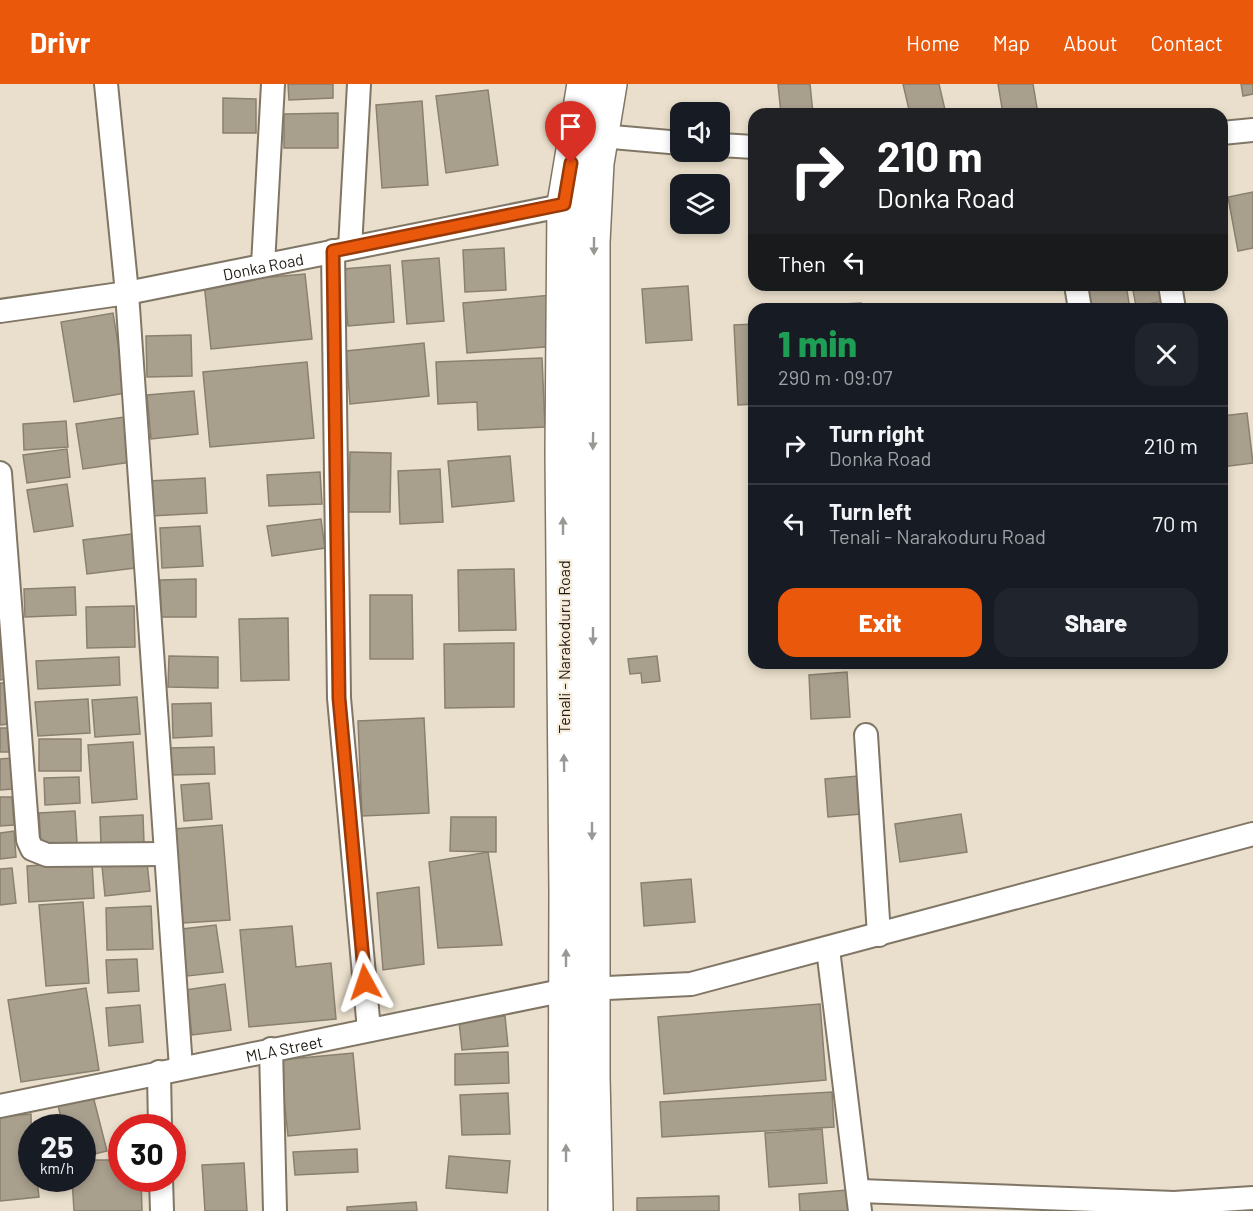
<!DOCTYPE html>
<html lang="en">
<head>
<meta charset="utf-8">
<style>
	:root { --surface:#171b24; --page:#20242c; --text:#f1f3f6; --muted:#9ea1a6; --line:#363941; --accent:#ea580c }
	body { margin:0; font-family:Barlow,sans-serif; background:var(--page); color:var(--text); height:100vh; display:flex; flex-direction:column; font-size:22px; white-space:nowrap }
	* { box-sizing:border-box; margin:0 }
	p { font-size:20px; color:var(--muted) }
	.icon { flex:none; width:33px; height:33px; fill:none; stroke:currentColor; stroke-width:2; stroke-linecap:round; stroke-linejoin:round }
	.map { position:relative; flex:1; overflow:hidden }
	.sheet { position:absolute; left:748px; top:219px; width:480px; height:366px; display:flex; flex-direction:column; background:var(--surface); border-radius:18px; box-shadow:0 3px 9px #0003 }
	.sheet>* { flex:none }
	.banner { position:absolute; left:748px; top:24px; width:480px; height:183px; border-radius:18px; box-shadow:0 3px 9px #0003; background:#202124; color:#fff; overflow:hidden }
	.buttons { position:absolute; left:670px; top:18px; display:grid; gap:12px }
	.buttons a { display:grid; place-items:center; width:60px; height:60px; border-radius:12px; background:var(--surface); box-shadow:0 3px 9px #0003; font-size:30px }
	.speed { position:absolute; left:18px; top:1030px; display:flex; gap:12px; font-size:30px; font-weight:700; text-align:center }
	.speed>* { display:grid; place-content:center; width:78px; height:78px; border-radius:50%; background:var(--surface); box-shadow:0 3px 9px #0003; line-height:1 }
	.speed small { font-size:15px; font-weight:400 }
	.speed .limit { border:9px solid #d22; background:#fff; color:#111 }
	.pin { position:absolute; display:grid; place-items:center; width:51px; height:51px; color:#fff; margin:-62px -26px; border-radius:50% 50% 50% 0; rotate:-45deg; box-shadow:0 0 6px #0007 }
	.pin .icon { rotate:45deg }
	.me { position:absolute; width:66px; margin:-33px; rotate:355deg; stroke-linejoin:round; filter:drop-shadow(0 0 4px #0008) }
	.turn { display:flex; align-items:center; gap:21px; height:126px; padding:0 30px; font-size:27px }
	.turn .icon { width:78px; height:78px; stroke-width:2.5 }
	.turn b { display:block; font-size:42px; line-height:51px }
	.then { display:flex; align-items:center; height:57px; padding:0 30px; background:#0003; gap:12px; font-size:22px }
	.round { display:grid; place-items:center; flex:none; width:63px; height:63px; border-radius:18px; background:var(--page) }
	.summary { display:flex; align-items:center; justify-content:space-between; height:102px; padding:0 30px }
	h1 { font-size:36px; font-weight:800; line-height:45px; color:#1e9e55 }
	.cta { display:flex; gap:12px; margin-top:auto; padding:12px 30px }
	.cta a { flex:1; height:69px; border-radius:18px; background:var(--accent); color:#fff; font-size:24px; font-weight:800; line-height:69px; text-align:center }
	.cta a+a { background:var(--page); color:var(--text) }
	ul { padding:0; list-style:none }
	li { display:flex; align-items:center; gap:18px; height:78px; padding:0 30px; border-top:2px solid var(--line) }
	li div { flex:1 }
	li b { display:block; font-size:22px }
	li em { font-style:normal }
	header { display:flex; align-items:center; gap:36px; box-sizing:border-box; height:84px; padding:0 30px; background:var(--accent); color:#fff }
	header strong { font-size:28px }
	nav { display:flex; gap:33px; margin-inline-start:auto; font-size:21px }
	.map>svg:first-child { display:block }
</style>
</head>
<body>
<header>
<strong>Drivr</strong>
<nav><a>Home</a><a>Map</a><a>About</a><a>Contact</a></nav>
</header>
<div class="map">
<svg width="1253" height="1127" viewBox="0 0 1253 1127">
	<rect width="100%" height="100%" fill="#eadfcc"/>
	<g fill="#a99f8d" stroke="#8a806f" stroke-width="1.5">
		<path d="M288 0H333V14L289 16Z"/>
		<path d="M778 0H810L813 30H781Z"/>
		<path d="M903 0H939L946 30H910Z"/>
		<path d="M998 0H1033L1038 30H1003Z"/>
		<path d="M1241 0H1253V10L1243 12Z"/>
		<path d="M488 6 498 81 446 89 436 12Z"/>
		<path d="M223 14 256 15V49H223Z"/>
		<path d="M422 17 428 101 382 104 376 21Z"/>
		<path d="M338 29V64H284V30Z"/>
		<path d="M1253 108V164L1238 167 1228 113Z"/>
		<path d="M504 164 506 206 465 208 463 166Z"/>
		<path d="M439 174 444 237 407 240 402 177Z"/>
		<path d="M390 181 394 238 348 242 343 185Z"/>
		<path d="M305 190 312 255 211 265 204 199Z"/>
		<path d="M1080 201H1126L1130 225H1084Z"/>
		<path d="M1132 201H1161L1164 217 1136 222Z"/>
		<path d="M688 202 692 256 646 259 642 205Z"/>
		<path d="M552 211 557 262 467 269 463 219Z"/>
		<path d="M861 219V225H802V222Z"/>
		<path d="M113 229 126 309 74 318 61 238Z"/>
		<path d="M754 240V320L738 321 734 241Z"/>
		<path d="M191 251 192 292 147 293 146 252Z"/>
		<path d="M424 259 429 312 350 320 346 267Z"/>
		<path d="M542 274 545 343 478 346 477 318 438 320 436 278Z"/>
		<path d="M307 278 314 354 210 363 203 288Z"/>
		<path d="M194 307 198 350 151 355 147 311Z"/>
		<path d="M1247 329 1253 379 1222 383V332Z"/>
		<path d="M124 333 131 378 83 385 76 340Z"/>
		<path d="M66 337 68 363 24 366 23 340Z"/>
		<path d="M67 365 70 393 27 399 23 371Z"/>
		<path d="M350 368 391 369 390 428H349Z"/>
		<path d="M510 372 514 417 452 423 448 377Z"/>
		<path d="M440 385 443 438 400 440 398 387Z"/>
		<path d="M320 388 322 420 269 422 267 391Z"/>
		<path d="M205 394 207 429 151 432 149 397Z"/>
		<path d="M67 400 73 442 34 448 27 406Z"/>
		<path d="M321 435 325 464 272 472 267 442Z"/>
		<path d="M200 442 203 482 162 484 160 444Z"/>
		<path d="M139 449 143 483 87 490 83 456Z"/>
		<path d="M514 485 516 546 459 547 458 486Z"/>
		<path d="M196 495V533H161L160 496Z"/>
		<path d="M75 503 76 531 25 533 24 505Z"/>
		<path d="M370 511H412L413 575H370Z"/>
		<path d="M134 522 135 563 87 564 86 523Z"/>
		<path d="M288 534 289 596 241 597 239 535Z"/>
		<path d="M0 559H4L6 595 0 596Z"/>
		<path d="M514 559V623L445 624 444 560Z"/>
		<path d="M169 572 218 573V604L168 603Z"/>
		<path d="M657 572 660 597 642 599 641 589 630 590 628 575Z"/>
		<path d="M119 573 120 601 38 605 36 577Z"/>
		<path d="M847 588 850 633 811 635 809 591Z"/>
		<path d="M0 599H5L8 640 0 641Z"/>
		<path d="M137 613 140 650 95 653 92 616Z"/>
		<path d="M88 615 90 649 38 652 35 618Z"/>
		<path d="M211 619 212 652 173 654 172 620Z"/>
		<path d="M424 634 429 729 362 732 358 637Z"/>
		<rect x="0" y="644" width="11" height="24"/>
		<rect x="39" y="655" width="42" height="32"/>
		<path d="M133 658 137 715 92 719 88 661Z"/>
		<path d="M214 663 215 690 170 691 169 664Z"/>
		<path d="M12 674V705L0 706V675Z"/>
		<path d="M858 692 861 730 828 733 825 695Z"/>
		<path d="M79 693 80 719 45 721 44 694Z"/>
		<path d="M209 699 212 735 184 737 181 701Z"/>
		<path d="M0 713H12L14 741 0 742Z"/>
		<path d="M75 727 77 759 41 762 39 729Z"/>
		<path d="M961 730 967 768 900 778 895 740Z"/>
		<path d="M143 731 144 759 101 761 100 733Z"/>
		<path d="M451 733H496V768L450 767Z"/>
		<path d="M222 741 230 836 183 839 174 745Z"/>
		<path d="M14 747 16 773 0 775V749Z"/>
		<path d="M488 768 502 861 438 864 429 778Z"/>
		<path d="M92 778 94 814 29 818 27 782Z"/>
		<path d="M147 778 150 807 105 812 102 782Z"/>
		<path d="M12 784 16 819 0 821V785Z"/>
		<path d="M691 795 695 838 644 842 641 799Z"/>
		<path d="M419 803 424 880 383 886 377 809Z"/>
		<path d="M83 818 89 899 46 902 39 821Z"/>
		<path d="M151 822 153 865 107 866 106 824Z"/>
		<path d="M216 841 223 888 187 892 182 845Z"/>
		<path d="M292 842 296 883 331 879 336 935 249 943 240 846Z"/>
		<path d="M137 875 139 907 108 909 106 876Z"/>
		<path d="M225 900 231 946 192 951 186 906Z"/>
		<path d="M86 904 99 986 21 998 8 916Z"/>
		<path d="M820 920 826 996 664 1010 658 933Z"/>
		<path d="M140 921 143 958 109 962 106 924Z"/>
		<path d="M505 932 508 962 462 966 459 937Z"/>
		<path d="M508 968 509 999 455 1001V970Z"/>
		<path d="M353 969 360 1045 288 1052 280 976Z"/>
		<path d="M832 1008 834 1043 662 1053 660 1018Z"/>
		<path d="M508 1009 510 1050 462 1051 460 1011Z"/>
		<path d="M93 1012 107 1067 82 1073V1044H63L58 1021Z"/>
		<path d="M31 1030 32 1095H37L39 1113 0 1117V1033Z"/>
		<path d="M822 1045 827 1099 769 1103 765 1049Z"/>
		<path d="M357 1065 358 1088 295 1091 293 1068Z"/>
		<path d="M449 1072 510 1077 507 1109 446 1104Z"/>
		<path d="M82 1076H122V1095H141L142 1127H74L72 1095H82Z"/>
		<path d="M244 1079 247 1127H205L202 1081Z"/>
		<path d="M848 1106 850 1127H800L799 1110Z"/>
		<path d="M719 1112V1127H637V1114Z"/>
		<path d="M416 1118 417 1127H347V1123Z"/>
	</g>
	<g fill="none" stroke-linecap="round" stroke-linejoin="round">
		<g stroke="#807665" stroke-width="26">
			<g id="street">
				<path d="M106 0 127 209 181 984"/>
				<path d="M1222 49 1253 46"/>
				<path d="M601 52 681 59"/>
				<path d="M720 61 754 63"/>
				<path d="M350 164 359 0"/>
				<path d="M333 167 339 614 369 946"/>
				<path d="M263 181 273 0"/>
				<path d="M1076 201 1080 225"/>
				<path d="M1170 201 1174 225"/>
				<path id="s1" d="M0 227 127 209 576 119"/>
				<path d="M0 389 28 756 32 765 47 771 165 770"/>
				<path d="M866 651 879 851"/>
				<path d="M828 865 860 1127"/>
				<path d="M271 965 275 1127"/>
				<path d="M159 988 160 1044"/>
				<path id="s2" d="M0 1022 566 906 691 900 1253 750"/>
				<path d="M161 1095 162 1127"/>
				<path d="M860 1107 1174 1119 1253 1114"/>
			</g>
		</g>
		<g stroke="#807665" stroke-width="36">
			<g id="primary">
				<path d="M565 1127 566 809 562 369 564 120 584 0"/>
				<path d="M596 1127 593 993V158L597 79 610 0"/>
			</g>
		</g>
		<use href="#street" stroke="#fff" stroke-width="22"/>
		<use href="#primary" stroke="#fff" stroke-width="33"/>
	</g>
	<defs><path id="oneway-solid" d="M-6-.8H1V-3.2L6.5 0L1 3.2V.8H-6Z" transform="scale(1.5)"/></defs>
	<g fill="#9a9895">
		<use href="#oneway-solid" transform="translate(594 162) rotate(90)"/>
		<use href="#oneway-solid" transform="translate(593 357) rotate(91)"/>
		<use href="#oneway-solid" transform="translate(563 442) rotate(-90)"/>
		<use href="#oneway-solid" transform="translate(593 552) rotate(90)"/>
		<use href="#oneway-solid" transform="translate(564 679) rotate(-91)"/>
		<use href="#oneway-solid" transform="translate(592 747) rotate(90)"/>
		<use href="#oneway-solid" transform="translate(566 874) rotate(-90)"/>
		<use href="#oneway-solid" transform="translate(566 1069) rotate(-90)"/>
	</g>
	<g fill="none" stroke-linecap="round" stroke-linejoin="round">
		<g stroke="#983908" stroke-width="15">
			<path id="route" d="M365 898 339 614 333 167 564 120 571 79"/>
		</g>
		<use href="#route" stroke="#ea580c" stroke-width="10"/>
	</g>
	<g text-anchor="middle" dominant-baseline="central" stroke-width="4.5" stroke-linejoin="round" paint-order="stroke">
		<g font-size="16" fill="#1e1a13" stroke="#f7ecd9">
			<text stroke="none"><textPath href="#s1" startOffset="267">Donka Road</textPath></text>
			<text transform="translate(563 563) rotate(-90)">Tenali - Narakoduru Road</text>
			<text stroke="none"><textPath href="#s2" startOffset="290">MLA Street</textPath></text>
		</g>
	</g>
</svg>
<div class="buttons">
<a><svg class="icon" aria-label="sound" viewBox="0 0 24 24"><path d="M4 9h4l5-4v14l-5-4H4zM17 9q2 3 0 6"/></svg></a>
<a><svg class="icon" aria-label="layers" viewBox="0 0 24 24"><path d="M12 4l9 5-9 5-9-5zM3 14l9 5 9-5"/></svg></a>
</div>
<div class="speed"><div>25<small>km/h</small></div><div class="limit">30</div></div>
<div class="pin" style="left:571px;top:79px;background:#d93025"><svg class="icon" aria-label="arrive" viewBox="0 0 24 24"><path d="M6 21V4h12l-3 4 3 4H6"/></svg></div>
<svg class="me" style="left:365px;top:898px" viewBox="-20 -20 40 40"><path d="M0-17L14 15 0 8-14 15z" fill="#ea580c" stroke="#fff" stroke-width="4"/></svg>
<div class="banner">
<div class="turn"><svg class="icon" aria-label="right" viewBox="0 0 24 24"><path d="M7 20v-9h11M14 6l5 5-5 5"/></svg><div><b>210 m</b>Donka Road</div></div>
<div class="then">Then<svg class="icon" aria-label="left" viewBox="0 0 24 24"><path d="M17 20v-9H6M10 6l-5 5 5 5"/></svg></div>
</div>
<section class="sheet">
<div class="summary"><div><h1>1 min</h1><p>290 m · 09:07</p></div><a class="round"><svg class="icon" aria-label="close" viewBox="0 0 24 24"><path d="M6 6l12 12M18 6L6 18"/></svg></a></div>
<ul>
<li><svg class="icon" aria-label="right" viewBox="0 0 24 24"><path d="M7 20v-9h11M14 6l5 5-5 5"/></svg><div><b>Turn right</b><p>Donka Road</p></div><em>210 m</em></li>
<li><svg class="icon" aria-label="left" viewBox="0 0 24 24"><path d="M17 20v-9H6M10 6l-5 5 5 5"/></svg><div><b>Turn left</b><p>Tenali - Narakoduru Road</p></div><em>70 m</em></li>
</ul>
<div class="cta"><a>Exit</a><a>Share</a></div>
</section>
</div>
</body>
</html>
